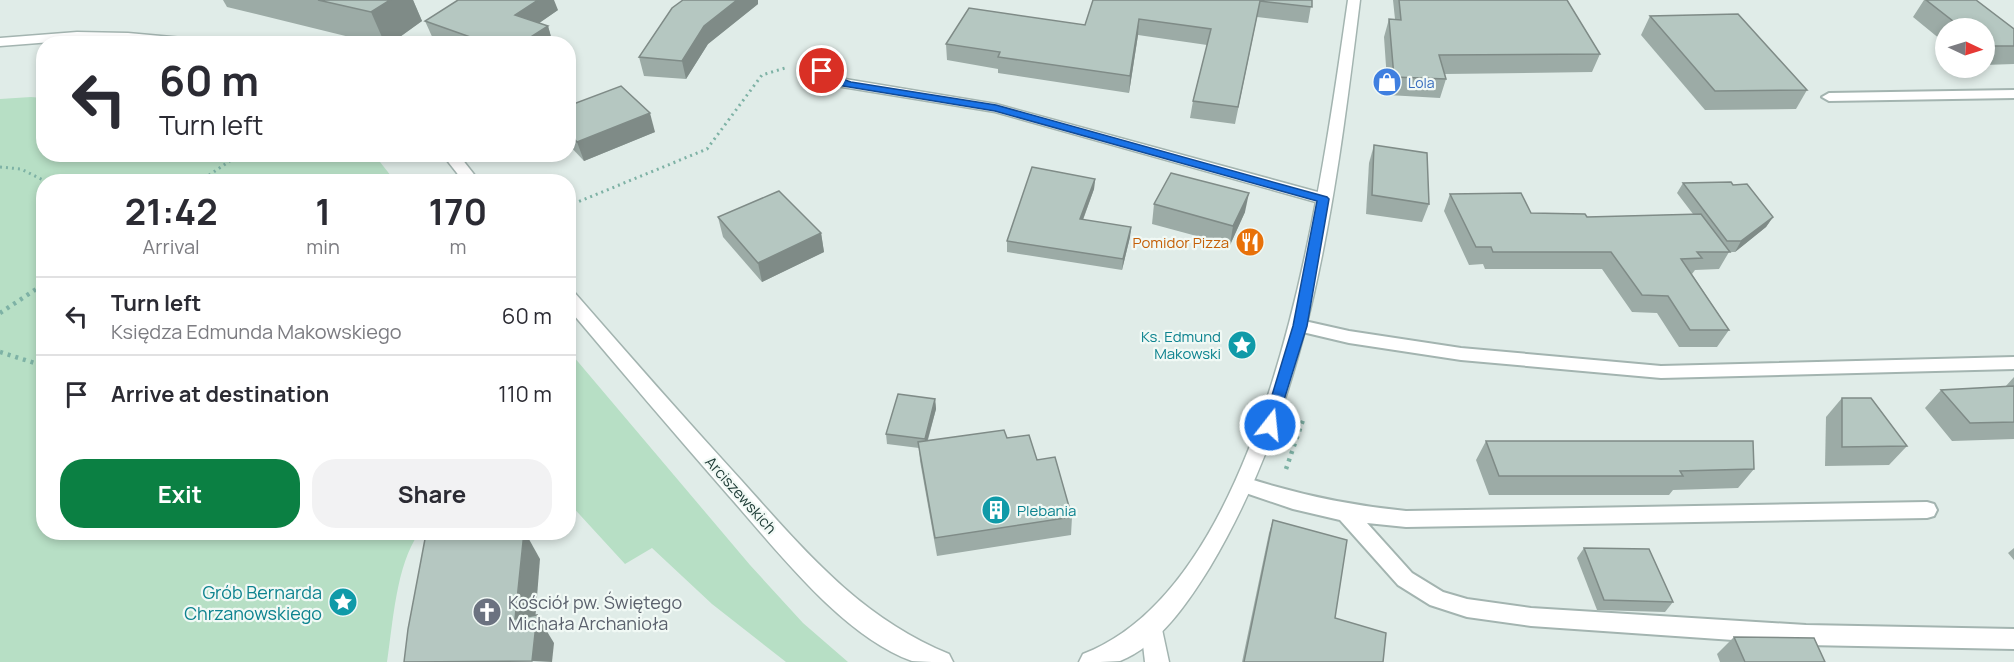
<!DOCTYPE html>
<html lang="en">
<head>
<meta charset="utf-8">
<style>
	:root { --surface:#fff; --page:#f2f2f3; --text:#2b2b33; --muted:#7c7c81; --line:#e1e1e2; --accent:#0b8043 }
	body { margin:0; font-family:Manrope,sans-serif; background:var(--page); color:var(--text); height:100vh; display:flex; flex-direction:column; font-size:22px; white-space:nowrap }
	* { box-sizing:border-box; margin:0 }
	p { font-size:20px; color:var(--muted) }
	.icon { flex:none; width:33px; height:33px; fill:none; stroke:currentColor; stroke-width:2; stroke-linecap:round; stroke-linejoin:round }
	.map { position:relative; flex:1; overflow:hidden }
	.sheet { position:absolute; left:36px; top:174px; width:540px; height:366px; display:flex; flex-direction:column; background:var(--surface); border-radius:24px; box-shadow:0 3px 9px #0003 }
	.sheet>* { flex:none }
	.banner { position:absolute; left:36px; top:36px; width:540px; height:126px; border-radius:24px; box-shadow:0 3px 9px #0003; background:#fff; color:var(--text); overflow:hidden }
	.needle { width:39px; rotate:94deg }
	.controls { position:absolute; left:1935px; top:18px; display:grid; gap:12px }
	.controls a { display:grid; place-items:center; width:60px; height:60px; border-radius:50%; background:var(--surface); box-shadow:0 3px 9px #0003; font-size:30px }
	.pin { position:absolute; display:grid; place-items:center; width:51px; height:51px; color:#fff; margin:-26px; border:3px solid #fff; border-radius:50%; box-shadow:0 2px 6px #0007 }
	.me { position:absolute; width:66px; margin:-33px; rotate:16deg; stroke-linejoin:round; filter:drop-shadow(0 0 4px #0008) }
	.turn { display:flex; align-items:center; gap:21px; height:126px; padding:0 24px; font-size:27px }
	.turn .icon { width:78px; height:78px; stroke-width:2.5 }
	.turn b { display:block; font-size:42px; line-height:51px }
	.eta { display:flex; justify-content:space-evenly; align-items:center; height:102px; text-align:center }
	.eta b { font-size:36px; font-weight:700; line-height:42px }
	.cta { display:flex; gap:12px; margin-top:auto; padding:12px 24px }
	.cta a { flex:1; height:69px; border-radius:24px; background:var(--accent); color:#fff; font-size:24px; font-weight:700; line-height:69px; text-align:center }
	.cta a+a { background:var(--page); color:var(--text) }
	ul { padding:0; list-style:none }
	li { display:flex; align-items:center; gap:18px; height:78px; padding:0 24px; border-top:2px solid var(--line) }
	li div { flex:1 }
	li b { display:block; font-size:22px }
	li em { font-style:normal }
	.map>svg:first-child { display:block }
</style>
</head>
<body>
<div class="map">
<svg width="2014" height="662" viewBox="0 0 2014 662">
	<rect width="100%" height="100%" fill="#e0ece8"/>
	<g fill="#b7dfc5">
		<path d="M31 97 43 98 44 154 361 155 380 162 395 181 44 182V532L419 533C396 565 393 623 387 662H0V99Z"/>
		<path d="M568 350 750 565 803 623 848 662H786L712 604 652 548 625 564 569 503Z"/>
	</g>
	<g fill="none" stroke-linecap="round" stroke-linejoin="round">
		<g stroke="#a3b4b0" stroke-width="4">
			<g id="service">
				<path d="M2014 90V98L1829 101 1822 97 1829 93Z"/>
				<path d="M1300 320 1349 331 1461 348 1661 366 2014 357V369L1661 378 1461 360 1349 343 1294 330 1292 326Z"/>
				<path d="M1244 477C1299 495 1348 505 1406 511L1927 502 1934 504 1937 510 1934 516 1927 518 1406 527 1367 523 1412 573 1443 592 1467 599 1531 608 1806 625 2014 629V649L1806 645 1531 626 1467 617 1430 605 1398 585 1340 520 1293 509 1237 490 1235 485 1237 480Z"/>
			</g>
		</g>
		<g stroke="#a3b4b0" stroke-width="3">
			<g id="minor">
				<path d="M809 57 839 78 996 104 1329 195 1331 199 1323 204 995 112 830 85 804 64V58Z"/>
				<path d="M1152 617 1160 620 1169 662H1145L1141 627 1144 620Z"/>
			</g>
		</g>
		<g stroke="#a3b4b0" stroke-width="3">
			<g id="tertiary">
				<path d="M1348 0H1360C1336 194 1312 396 1210 567 1189 601 1159 646 1120 661 1109 662 1091 662 1079 662L1083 654C1273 581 1322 178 1348 0Z"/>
				<path d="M77 32 128 33 205 40 211 44 77 40 0 46V38Z"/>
				<path d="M442 154H458L480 182H464Z"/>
				<path d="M568 290 574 292C629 355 684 418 741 480 805 551 859 617 949 654L953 662C940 662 924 662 912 661 842 636 776 549 728 495 674 433 621 371 568 308Z"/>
			</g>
		</g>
		<g stroke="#7eb2a5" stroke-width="3" stroke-dasharray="2 4" stroke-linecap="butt">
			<path d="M0 167 21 169 47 182"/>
			<path d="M199 182 240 154"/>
			<path d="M568 206 707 149 762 75 785 68"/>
		</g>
		<g stroke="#7eb2a5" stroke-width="4.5" stroke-dasharray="3 5" stroke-linecap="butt">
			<path d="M0 313 44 284"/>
			<path d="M0 352 44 366"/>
			<path d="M1286 469 1303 420"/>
		</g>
		<use href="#service" fill="#fff" fill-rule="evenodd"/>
		<use href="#minor" fill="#fff" fill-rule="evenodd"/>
		<use href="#tertiary" fill="#fff" fill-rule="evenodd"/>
	</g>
	<g fill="#9caba6">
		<path d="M223 0H413L422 21 390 44H378L227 7Z"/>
		<path d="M683 0H758V4L708 44 686 79 644 76 639 57Z"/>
		<path d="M1093 0H1312L1308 23 1257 17 1235 124 1190 118 1193 101 1207 45 1138 35 1129 93 998 73V69L947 60 946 44 1085 25Z"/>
		<path d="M1393 0H1567L1600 54 1592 72 1445 74 1446 79 1440 98 1388 95 1384 37 1389 19H1395Z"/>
		<path d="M1924 0H1976L2014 29V64L1984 65V28H1946V44L1913 17Z"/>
		<path d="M558 10 539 23 548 26 553 44H441L434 41 425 21Z"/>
		<path d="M1650 16 1807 90 1796 109 1705 110 1641 35Z"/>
		<path d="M568 106 655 132 584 161 568 144Z"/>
		<path d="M1374 145 1429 204 1422 222 1366 214 1369 163Z"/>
		<path d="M1095 179 1094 189 1083 220 1131 227 1130 237 1122 270 1007 252V241Z"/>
		<path d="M1683 183 1733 185 1773 217 1766 227 1735 252H1729L1719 269 1695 270 1692 274 1729 330 1717 347H1679L1657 313 1632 312 1602 269H1485L1483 264 1469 265 1444 211 1450 194 1531 213 1587 217 1693 214 1677 193Z"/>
		<path d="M1154 204 1245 212 1230 245 1152 224Z"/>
		<path d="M718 217 821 233 824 252 762 282 723 237Z"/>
		<path d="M2014 377V439L1952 441 1925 408 1941 390 2005 387Z"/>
		<path d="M1842 398 1907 446 1889 465 1825 466 1826 417Z"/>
		<path d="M935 399 936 409 928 440 1007 438 1037 460 1072 517 1071 535 937 556 920 461 919 448 887 444 886 434Z"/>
		<path d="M1486 441 1754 469 1738 488 1673 490 1669 495H1489L1476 460Z"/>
		<path d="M1273 520 1335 618 1383 662H1242L1269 533Z"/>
		<path d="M1584 548 1673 602 1665 612 1597 610 1577 558Z"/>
		<path d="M2014 548V560L2008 553Z"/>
		<path d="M1734 637 1825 662H1720L1717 654Z"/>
	</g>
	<g fill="#7f8b87">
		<path d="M390 0H413L422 21 390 44H385L371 12Z"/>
		<path d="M538 0H554L558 10 522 35 515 15Z"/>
		<path d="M737 0H758V4L708 44 686 79 682 61 704 26Z"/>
		<path d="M1139 19 1138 35 1129 93 1130 76Z"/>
		<path d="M548 26 553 44H520Z"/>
		<path d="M650 113 655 132 584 161 577 142Z"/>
		<path d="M1095 179 1094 189 1079 230 1080 219Z"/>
		<path d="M1249 193 1245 212 1230 245 1233 226Z"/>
		<path d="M1773 217 1766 227 1735 252 1741 241Z"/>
		<path d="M1131 227 1130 237 1122 270 1123 259Z"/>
		<path d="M821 233 824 252 762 282 758 263Z"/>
		<path d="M935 399 936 409 925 449V439Z"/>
		<path d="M524 532H525L540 559 533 647 515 619Z"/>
		<path d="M537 615 554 643 552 662 532 661Z"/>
	</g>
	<g fill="#b5c7c1" stroke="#7f8b87" stroke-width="1.5">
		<path d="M318 0H390L371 12Z"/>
		<path d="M458 0H538L515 15 548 26 520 44H490L425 21Z"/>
		<path d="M683 0H737L704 26 682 61 639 57 672 8Z"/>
		<path d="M1093 0H1312V7L1260 1 1238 107 1193 101 1211 29 1139 19 1130 76 998 57 1000 52 946 44 969 8 1085 25Z"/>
		<path d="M1399 0H1567L1600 54 1439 55 1446 79 1394 77 1389 19 1401 20Z"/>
		<path d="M1926 0H1976L2014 29V46H1984V28H1962Z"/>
		<path d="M1738 14 1807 90 1715 91 1650 16Z"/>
		<path d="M621 86 650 113 577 142 568 132V106Z"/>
		<path d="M1374 145 1427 153 1429 204 1372 195Z"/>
		<path d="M1032 167 1095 179 1080 219 1131 227 1123 259 1007 241Z"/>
		<path d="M1171 173 1249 193 1233 226 1154 204Z"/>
		<path d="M1731 182 1733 185 1747 184 1773 217 1741 241H1727L1683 183Z"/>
		<path d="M779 191 821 233 758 263 718 217Z"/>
		<path d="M1521 193 1531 213 1585 214 1587 217 1701 214 1730 252H1697L1702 258 1681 259 1729 330H1690L1668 296 1642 295 1611 252H1493L1491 247H1476L1450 194Z"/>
		<path d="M2014 386V422L1970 423 1941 390Z"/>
		<path d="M898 394 935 399 925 439 886 434Z"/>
		<path d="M1842 398H1871L1907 446 1842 447Z"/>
		<path d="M1004 430 1007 438 1029 435 1037 460 1055 457 1072 517 935 538 918 442Z"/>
		<path d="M1486 441H1753L1754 469 1680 471 1683 476H1499Z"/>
		<path d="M1273 520 1347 540 1335 618 1386 633 1383 662H1244Z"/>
		<path d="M433 532H493V534L506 532H524L515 619 537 615 532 661 404 662 408 629 425 539 432 538Z"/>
		<path d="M1584 548 1649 549 1673 602 1604 600Z"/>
		<path d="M1734 637 1814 638 1825 662H1745Z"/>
	</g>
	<path fill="#1a73e8" stroke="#114b97" stroke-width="1.5" d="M818 69C829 68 840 79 851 82L996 105 1327 197 1329 199 1307 326 1275 429H1265L1263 425 1293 326 1317 201 995 111 831 84 818 73Z"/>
	<defs>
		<g id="shop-disc" transform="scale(1.5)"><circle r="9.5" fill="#3f7fe0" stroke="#f1f9f5"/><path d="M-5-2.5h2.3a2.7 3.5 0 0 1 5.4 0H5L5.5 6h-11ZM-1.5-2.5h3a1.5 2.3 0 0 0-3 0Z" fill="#fff"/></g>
		<g id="restaurant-disc" transform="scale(1.5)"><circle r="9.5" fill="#e8710a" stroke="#f1f9f5"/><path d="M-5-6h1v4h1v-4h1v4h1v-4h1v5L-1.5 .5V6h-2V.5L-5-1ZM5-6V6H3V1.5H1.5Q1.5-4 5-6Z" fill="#fff"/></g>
		<g id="sight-disc" transform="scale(1.5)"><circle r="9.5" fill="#0f9aa8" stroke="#f1f9f5"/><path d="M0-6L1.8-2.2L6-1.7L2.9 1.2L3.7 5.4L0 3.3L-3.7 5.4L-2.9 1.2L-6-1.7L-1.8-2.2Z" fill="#fff"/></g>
		<g id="building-disc" transform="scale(1.5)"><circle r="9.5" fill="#0f9aa8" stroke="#f1f9f5"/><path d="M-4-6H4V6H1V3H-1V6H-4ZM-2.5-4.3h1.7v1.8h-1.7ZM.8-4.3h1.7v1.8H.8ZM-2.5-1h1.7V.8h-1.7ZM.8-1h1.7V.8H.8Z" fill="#fff"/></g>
		<g id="church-disc" transform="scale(1.5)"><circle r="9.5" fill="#6b7280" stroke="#f1f9f5"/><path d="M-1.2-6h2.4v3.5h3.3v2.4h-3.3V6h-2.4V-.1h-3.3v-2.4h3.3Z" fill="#fff"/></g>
	</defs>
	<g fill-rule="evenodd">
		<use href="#shop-disc" x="1387" y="82"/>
		<use href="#restaurant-disc" x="1250" y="242"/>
		<use href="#sight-disc" x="1242" y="345"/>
		<use href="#building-disc" x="996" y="510"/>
		<use href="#sight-disc" x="343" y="602"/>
		<use href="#church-disc" x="487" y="612"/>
	</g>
	<g text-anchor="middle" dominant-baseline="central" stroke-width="4.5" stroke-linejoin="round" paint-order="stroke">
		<g font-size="14" fill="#366cbe" stroke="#f1f9f5" text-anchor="start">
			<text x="1408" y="82">Lola</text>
		</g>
		<g font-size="15" fill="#c56008" stroke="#f1f9f5" text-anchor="end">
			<text x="1229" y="242">Pomidor Pizza</text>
		</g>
		<g font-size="15" fill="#0d838f" stroke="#f1f9f5" text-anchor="end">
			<text x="1221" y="336">Ks. Edmund<tspan x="1221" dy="17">Makowski</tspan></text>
			<text x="1017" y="510" text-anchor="start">Plebania</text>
		</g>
		<g font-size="15" fill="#203e38" stroke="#f1f9f5">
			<text transform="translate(741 495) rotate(48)">Arciszewskich</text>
		</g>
		<g font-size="18" fill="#0d838f" stroke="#f1f9f5" text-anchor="end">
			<text x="322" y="592">Grób Bernarda<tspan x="322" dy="21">Chrzanowskiego</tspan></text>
		</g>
		<g font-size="18" fill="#5b616d" stroke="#f1f9f5" text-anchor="start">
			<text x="508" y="602">Kościół pw. Świętego<tspan x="508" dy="21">Michała Archanioła</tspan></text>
		</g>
	</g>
</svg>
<div class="controls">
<a><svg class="needle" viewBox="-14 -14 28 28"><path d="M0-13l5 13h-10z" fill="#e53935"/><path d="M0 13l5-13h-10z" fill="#7c7c81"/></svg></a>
</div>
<div class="pin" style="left:822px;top:71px;background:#d93025"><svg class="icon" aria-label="arrive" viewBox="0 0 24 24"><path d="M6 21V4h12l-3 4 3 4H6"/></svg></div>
<svg class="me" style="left:1270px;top:425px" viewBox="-20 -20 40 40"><circle r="17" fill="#1a73e8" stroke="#fff" stroke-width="3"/><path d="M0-11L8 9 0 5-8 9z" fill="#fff"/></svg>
<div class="banner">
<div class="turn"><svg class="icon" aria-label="left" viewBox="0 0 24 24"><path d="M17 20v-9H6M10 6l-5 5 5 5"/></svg><div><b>60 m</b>Turn left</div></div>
</div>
<section class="sheet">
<div class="eta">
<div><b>21:42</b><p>Arrival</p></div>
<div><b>1</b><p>min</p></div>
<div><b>170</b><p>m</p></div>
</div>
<ul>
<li><svg class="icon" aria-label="left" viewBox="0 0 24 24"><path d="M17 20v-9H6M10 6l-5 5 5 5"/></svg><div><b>Turn left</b><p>Księdza Edmunda Makowskiego</p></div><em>60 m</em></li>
<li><svg class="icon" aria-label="arrive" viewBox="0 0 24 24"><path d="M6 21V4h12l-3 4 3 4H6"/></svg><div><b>Arrive at destination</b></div><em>110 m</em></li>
</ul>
<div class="cta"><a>Exit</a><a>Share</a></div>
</section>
</div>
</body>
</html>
